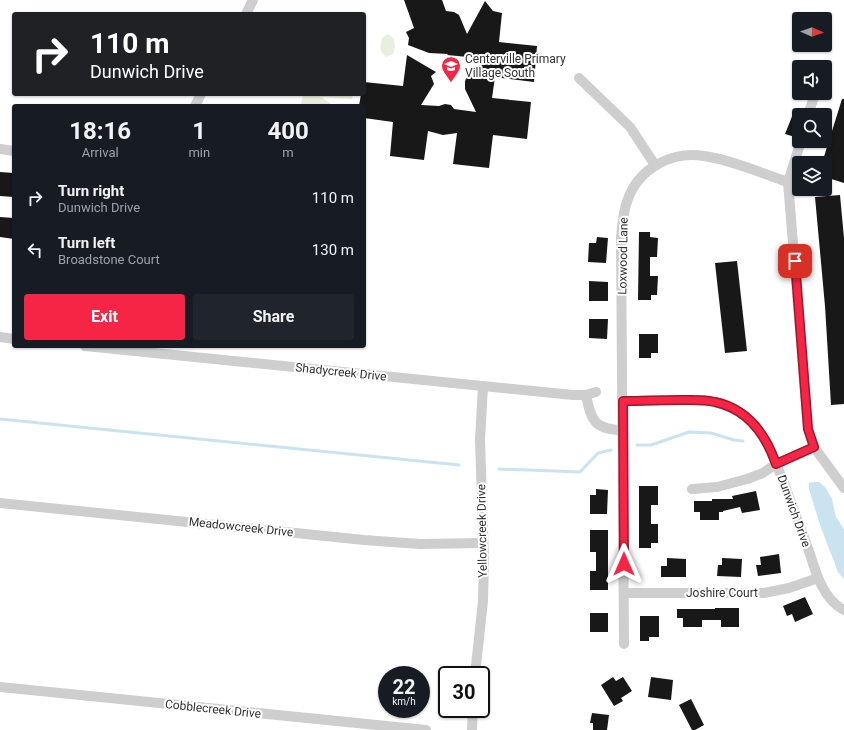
<!DOCTYPE html>
<html lang="en">
<head>
<meta charset="utf-8">
<style>
	:root { --surface:#171b24; --page:#20242c; --text:#f1f3f6; --muted:#9ea1a6; --accent:#f62545 }
	body { margin:0; font-family:Roboto,sans-serif; background:var(--page); color:var(--text); height:100vh; display:flex; flex-direction:column; font-size:15px; white-space:nowrap }
	* { box-sizing:border-box; margin:0 }
	p { font-size:13px; color:var(--muted) }
	.icon { flex:none; width:22px; height:22px; fill:none; stroke:currentColor; stroke-width:2; stroke-linecap:round; stroke-linejoin:round }
	.map { position:relative; flex:1; overflow:hidden }
	.sheet { position:absolute; left:12px; top:104px; width:354px; height:244px; display:flex; flex-direction:column; background:var(--surface); border-radius:4px; box-shadow:0 1px 3px #0004 }
	.sheet>* { flex:none }
	.hud { position:absolute; left:12px; top:12px; width:354px; height:84px; border-radius:4px; box-shadow:0 1px 3px #0004; background:#202124; color:#fff; overflow:hidden }
	.needle { width:26px; rotate:92deg }
	.buttons { position:absolute; left:792px; top:12px; display:grid; gap:8px }
	.buttons a { display:grid; place-items:center; width:40px; height:40px; border-radius:4px; background:var(--surface); box-shadow:0 1px 3px #0004; font-size:20px }
	.speed { position:absolute; left:378px; top:666px; display:flex; gap:8px; font-size:20px; font-weight:700; text-align:center }
	.speed>* { display:grid; place-content:center; width:52px; height:52px; border-radius:50%; background:var(--surface); box-shadow:0 1px 3px #0004; line-height:1 }
	.speed small { font-size:10px; font-weight:400 }
	.speed .limit { border:2px solid #111; border-radius:6px; background:#fff; color:#111 }
	.pin { position:absolute; display:grid; place-items:center; width:34px; height:34px; color:#fff; margin:-17px; border-radius:8px; box-shadow:0 2px 6px #0006 }
	.me { position:absolute; width:44px; margin:-22px; rotate:0deg; stroke-linejoin:round; filter:drop-shadow(0 0 3px #0008) }
	.turn { display:flex; align-items:center; gap:14px; height:84px; padding:0 12px; font-size:18px }
	.turn .icon { width:52px; height:52px; stroke-width:2.5 }
	.turn b { display:block; font-size:28px; line-height:34px }
	.eta { display:flex; justify-content:space-evenly; align-items:center; height:68px; text-align:center }
	.eta b { font-size:24px; font-weight:700; line-height:28px }
	.cta { display:flex; gap:8px; margin-top:auto; padding:8px 12px }
	.cta a { flex:1; height:46px; border-radius:4px; background:var(--accent); color:#fff; font-size:16px; font-weight:700; line-height:46px; text-align:center }
	.cta a+a { background:var(--page); color:var(--text) }
	ul { padding:0; list-style:none }
	li { display:flex; align-items:center; gap:12px; height:52px; padding:0 12px }
	li div { flex:1 }
	li b { display:block; font-size:15px }
	li em { font-style:normal }
	.map>svg:first-child { display:block }
</style>
</head>
<body>
<div class="map">
<svg width="844" height="730" viewBox="0 0 844 730">
	<rect width="100%" height="100%" fill="#fff"/>
	<g fill="#e9efde">
		<path d="M388 34 394 39 395 47 393 54 386 57C379 51 380 47 382 38Z"/>
		<path d="M303 94H353L352 99 322 97 333 106H301Z"/>
	</g>
	<path fill="#c9e4f0" d="M814 482H819L825 487 832 499 836 517 844 529V579L838 572 820 525 809 489V483Z"/>
	<g fill="none" stroke-linecap="round" stroke-linejoin="round">
		<g stroke="#c9e4f0" stroke-width="3">
			<path d="M0 419 459 465"/>
			<path d="M637 445H651L689 432 711 433 734 440 743 441"/>
			<path d="M499 469 580 472 598 453 611 450"/>
		</g>
	</g>
	<g fill="#181818">
		<path d="M404 0H442L446 11 454 12 459 15 467 34 485 1 493 11 502 13 499 42 537 46 534 82 495 77 492 98 531 102 527 139 493 135 489 168 453 164 457 133 443 135 428 131 424 160 390 156 393 122 364 118V106H359L361 94H364V82L403 86 407 55 436 72 431 76 434 84 421 105 439 106 445 104 451 105 454 109 476 112 465 89V81L469 73 480 77 481 64 478 58 447 55 448 54 429 53 408 45 409 38 406 32 414 28Z"/>
		<path d="M842 99H844V183L825 177V163H822Z"/>
		<path d="M793 114 799 117V125L795 137 785 134Z"/>
		<path d="M0 172 14 173V197L0 196Z"/>
		<path d="M840 195 844 238V404L831 405 825 306 815 197Z"/>
		<path d="M0 217 14 218V239L0 237Z"/>
		<path d="M639 232H650V237L658 238 657 257H650V276H658L657 295H651V300H638Z"/>
		<path d="M597 237 608 238 606 263 588 262 589 243H596Z"/>
		<path d="M737 261 747 351 725 353 715 263Z"/>
		<path d="M589 281 608 282V301H589Z"/>
		<path d="M589 319H608L607 339 589 338Z"/>
		<path d="M639 334H658V353H651V358H639Z"/>
		<path d="M639 486H658V505H651V524H658V543H651V548H639Z"/>
		<path d="M596 489 608 490 607 514H590V495H596Z"/>
		<path d="M756 491 760 510 742 513 740 507 723 511V512H719V520H700V512H694V501H712V499H733L732 496Z"/>
		<path d="M590 530H608V590H590V571H596V552H590Z"/>
		<path d="M779 554 781 573 758 576 756 565H761L760 557Z"/>
		<path d="M667 558 686 559V577H661V566H667Z"/>
		<path d="M722 558 742 559 741 577 717 576 718 565H722Z"/>
		<path d="M805 597 813 614 795 622 792 614 787 616 783 606Z"/>
		<path d="M715 608H739V627H721V620H702V627H683V618H677V609H715Z"/>
		<rect x="590" y="613" width="18" height="19"/>
		<path d="M640 616H659V637H649V641H640Z"/>
		<path d="M613 677 616 681 623 677 632 691 621 698 623 701 614 706 601 685Z"/>
		<path d="M651 677 673 680 671 700 648 697Z"/>
		<path d="M691 699 704 725 695 730H692L679 705Z"/>
		<path d="M592 713 609 715 607 730H593V723H590Z"/>
	</g>
	<g fill="none" stroke-linecap="round" stroke-linejoin="round">
		<g stroke="#cecece" stroke-width="10">
			<path d="M246 14 253 0"/>
			<path d="M579 78 630 127 655 165"/>
			<path d="M195 106 201 94"/>
			<path d="M808 115 815 94"/>
			<path d="M801 141 788 182 808 429 814 447 844 488"/>
			<path d="M0 149 14 151"/>
			<path d="M0 337 14 339"/>
			<path d="M85 346 573 395H586L596 392"/>
			<path d="M586 395C591 421 595 430 623 430"/>
			<path d="M623 401 703 400C757 407 767 441 785 486 793 509 802 531 810 554 816 574 824 600 844 610"/>
			<path d="M692 489 717 487 747 479 763 473 776 464 814 447"/>
			<path d="M0 503 364 540 420 544 483 543"/>
			<path d="M624 593H764L789 588 818 578"/>
			<path d="M624 644 621 238C622 225 623 211 628 199 639 168 672 151 704 156 732 160 761 173 788 182"/>
			<path d="M475 675 483 601 484 560 480 440 483 386"/>
			<path d="M0 687 426 730"/>
			<path d="M472 730 473 709"/>
		</g>
	</g>
	<g fill="none" stroke-linecap="round" stroke-linejoin="round">
		<g stroke="#a0182d" stroke-width="10">
			<path id="route" d="M624 564 623 401C642 401 660 400 679 400 691 400 703 399 715 402 748 409 766 435 776 464L814 447 808 429 795 261"/>
		</g>
		<use href="#route" stroke="#f62545" stroke-width="7"/>
	</g>
	<defs>
		<g id="school-pin" transform="scale(1)"><path d="M0 17L-7.5 6A9.5 9.5 0 1 1 7.5 6Z" fill="#f62545" stroke="#fff"/><path d="M0-5L7-2L0 1L-7-2ZM-4 1L0 2.5L4 1V4Q0 6-4 4Z" fill="#fff"/></g>
	</defs>
	<g fill-rule="evenodd">
		<use href="#school-pin" x="451" y="66"/>
	</g>
	<g text-anchor="middle" dominant-baseline="central" stroke-width="4" stroke-linejoin="round" paint-order="stroke">
		<g font-size="12" fill="#313131" stroke="#fff" text-anchor="start">
			<text x="465" y="59">Centerville Primary<tspan x="465" dy="14">Village South</tspan></text>
		</g>
		<g font-size="12" fill="#313131" stroke="#fff">
			<text transform="translate(623 256) rotate(-89)">Loxwood Lane</text>
			<text transform="translate(341 372) rotate(6)">Shadycreek Drive</text>
			<text transform="translate(794 511) rotate(70)">Dunwich Drive</text>
			<text transform="translate(241 527) rotate(6)">Meadowcreek Drive</text>
			<text transform="translate(482 531) rotate(-91)">Yellowcreek Drive</text>
			<text x="722" y="593">Joshire Court</text>
			<text transform="translate(213 709) rotate(6)">Cobblecreek Drive</text>
		</g>
	</g>
</svg>
<div class="buttons">
<a><svg class="needle" viewBox="-14 -14 28 28"><path d="M0-13l5 13h-10z" fill="#e53935"/><path d="M0 13l5-13h-10z" fill="#9ea1a6"/></svg></a>
<a><svg class="icon" aria-label="sound" viewBox="0 0 24 24"><path d="M4 9h4l5-4v14l-5-4H4zM17 9q2 3 0 6"/></svg></a>
<a><svg class="icon" aria-label="search" viewBox="0 0 24 24"><circle cx="10" cy="10" r="6"/><path d="M15 15l6 6"/></svg></a>
<a><svg class="icon" aria-label="layers" viewBox="0 0 24 24"><path d="M12 4l9 5-9 5-9-5zM3 14l9 5 9-5"/></svg></a>
</div>
<div class="speed"><div>22<small>km/h</small></div><div class="limit">30</div></div>
<div class="pin" style="left:795px;top:261px;background:#d93025"><svg class="icon" aria-label="arrive" viewBox="0 0 24 24"><path d="M6 21V4h12l-3 4 3 4H6"/></svg></div>
<svg class="me" style="left:624px;top:564px" viewBox="-20 -20 40 40"><path d="M0-17L14 15 0 8-14 15z" fill="#f62545" stroke="#fff" stroke-width="4"/></svg>
<div class="hud">
<div class="turn"><svg class="icon" aria-label="right" viewBox="0 0 24 24"><path d="M7 20v-9h11M14 6l5 5-5 5"/></svg><div><b>110 m</b>Dunwich Drive</div></div>
</div>
<section class="sheet">
<div class="eta">
<div><b>18:16</b><p>Arrival</p></div>
<div><b>1</b><p>min</p></div>
<div><b>400</b><p>m</p></div>
</div>
<ul>
<li><svg class="icon" aria-label="right" viewBox="0 0 24 24"><path d="M7 20v-9h11M14 6l5 5-5 5"/></svg><div><b>Turn right</b><p>Dunwich Drive</p></div><em>110 m</em></li>
<li><svg class="icon" aria-label="left" viewBox="0 0 24 24"><path d="M17 20v-9H6M10 6l-5 5 5 5"/></svg><div><b>Turn left</b><p>Broadstone Court</p></div><em>130 m</em></li>
</ul>
<div class="cta"><a>Exit</a><a>Share</a></div>
</section>
</div>
</body>
</html>
